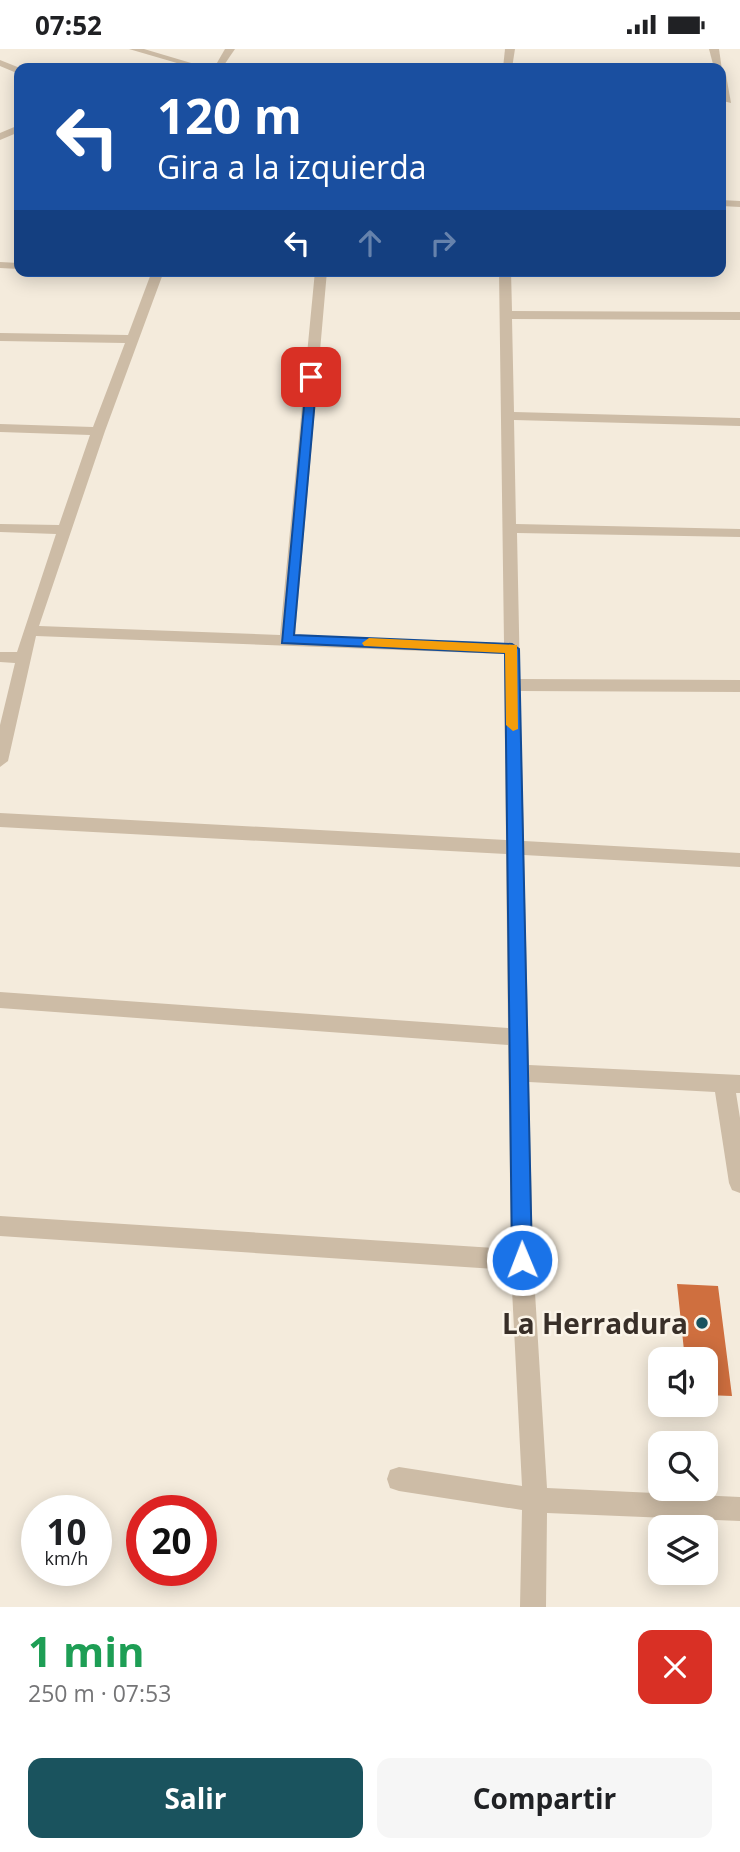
<!DOCTYPE html>
<html lang="es">
<head>
<meta charset="utf-8">
<style>
	:root { --surface:#fff; --page:#f6f6f6; --text:#202124; --muted:#757577; --accent:#1a535e }
	body { margin:0; font-family:"Open Sans",sans-serif; background:var(--page); color:var(--text); height:100vh; display:flex; flex-direction:column; font-size:26px; white-space:nowrap }
	* { box-sizing:border-box; margin:0 }
	p { font-size:23px; color:var(--muted) }
	.icon { flex:none; width:38px; height:38px; fill:none; stroke:currentColor; stroke-width:2; stroke-linecap:round; stroke-linejoin:round }
	.map { position:relative; height:1558px; overflow:hidden }
	.details { display:flex; flex-direction:column; background:var(--surface); flex:1 }
	.details>* { flex:none }
	.banner { position:absolute; left:14px; top:14px; width:712px; height:214px; border-radius:14px; box-shadow:0 4px 18px #0003; background:#1a4fa0; color:#fff; overflow:hidden }
	.tools { position:absolute; left:648px; top:1298px; display:grid; gap:14px }
	.tools a { display:grid; place-items:center; width:70px; height:70px; border-radius:14px; background:var(--surface); box-shadow:0 4px 18px #0003; font-size:35px }
	.speed { position:absolute; left:21px; top:1446px; display:flex; gap:14px; font-size:35px; font-weight:700; text-align:center }
	.speed>* { display:grid; place-content:center; width:91px; height:91px; border-radius:50%; background:var(--surface); box-shadow:0 4px 18px #0003; line-height:1 }
	.speed small { font-size:18px; font-weight:400 }
	.speed .limit { border:10px solid #d22; background:#fff; color:#111 }
	.pin { position:absolute; display:grid; place-items:center; width:60px; height:60px; color:#fff; margin:-30px; border-radius:14px; box-shadow:0 4px 10px #0006 }
	.me { position:absolute; width:77px; margin:-38px; rotate:359deg; stroke-linejoin:round; filter:drop-shadow(0 0 5px #0008) }
	.turn { display:flex; align-items:center; gap:24px; height:147px; padding:0 28px; font-size:32px }
	.turn .icon { width:91px; height:91px; stroke-width:2.5 }
	.turn b { display:block; font-size:49px; line-height:60px }
	.lanes { display:flex; align-items:center; height:66px; padding:0 28px; background:#0003; justify-content:center; gap:35px; direction:ltr }
	.lanes .off { opacity:.35 }
	.round { display:grid; place-items:center; flex:none; width:74px; height:74px; border-radius:14px; background:var(--page) }
	.headline { display:flex; align-items:center; justify-content:space-between; height:119px; padding:0 28px }
	h1 { font-size:42px; font-weight:700; line-height:52px; color:#1e9e55 }
	.action { display:flex; gap:14px; margin-top:auto; padding:14px 28px }
	.action a { flex:1; height:80px; border-radius:14px; background:var(--accent); color:#fff; font-size:28px; font-weight:700; line-height:80px; text-align:center }
	.action a+a { background:var(--page); color:var(--text) }
	.status { display:flex; justify-content:space-between; align-items:center; height:49px; padding:0 35px; background:var(--surface); direction:ltr }
	.status svg { height:19px; fill:currentColor }
	.map>svg:first-child { display:block }
</style>
</head>
<body>
<div class="status"><b>07:52</b><svg viewBox="0 0 49 12"><path d="M0 12V9h3v3zM5 12V6h3v6zM10 12V3h3v9zM15 12V0h3v12zM26 1h20v11H26zM47 4h2v5h-2z"/></svg></div>
<div class="map">
<svg width="740" height="1558" viewBox="0 0 740 1558">
	<rect width="100%" height="100%" fill="#f4ebdc"/>
	<path fill="#cf6f3f" d="M677 1235 718 1237 732 1347 705 1346V1311H685Z"/>
	<g fill="none" stroke-linecap="round" stroke-linejoin="round">
		<g fill="#cdbca6" fill-rule="evenodd">
			<path d="M129 0H144L208 19H194Z"/>
			<path d="M225 0H235L222 19H214Z"/>
			<path d="M505 0H515L512 19H503Z"/>
			<path d="M709 0H719L722 21 714 19Z"/>
			<path d="M0 11 20 19 19 25 0 17Z"/>
			<path d="M721 23 726 26 731 54 723 52Z"/>
			<path d="M19 76V83L0 91V84Z"/>
			<path d="M721 151 740 152V158L721 157Z"/>
			<path d="M0 213 19 214V220L0 219Z"/>
			<path d="M152 222H164L105 382 39 577 280 586 315 222H327L295 587 504 594 499 222H511L512 262 740 263V271L512 270 514 363 740 369V377L514 371 516 475 740 480V488L517 484 520 630 740 631V643L520 642 524 792 740 804V818L524 806 529 1016 740 1026V1044H736L740 1069V1144L732 1141 729 1134 715 1043 529 1033 533 1211 547 1439 740 1448V1472L547 1464 546 1558H520L522 1461 399 1442 390 1439 387 1430 390 1421 399 1418 522 1437 511 1221 0 1187V1167L511 1200 508 996 0 959V943L508 979 506 805 0 778V764L506 791 504 605 36 587 8 712 0 718V676L15 614 0 613V603H17L56 485 0 483V475L59 476 90 386 0 383V375L93 378 125 294 0 292V284L128 286Z"/>
		</g>
	</g>
	<path fill="#1a73e8" stroke="#114b97" stroke-width="2" d="M307 325 317 328 294 586 512 595 519 600 532 1211 530 1218 522 1220 515 1218 512 1211 505 604 282 594Z"/>
	<path fill="#f59e0b" d="M369 589 517 596 518 680 513 682 506 676 505 604 364 597 362 594Z"/>
	<circle fill="#1a535e" stroke="#fbf4e8" stroke-width="2.5" cx="702" cy="1274" r="7"/>
	<g text-anchor="middle" dominant-baseline="central" stroke-width="5" stroke-linejoin="round" paint-order="stroke">
		<g font-size="28" font-weight="bold" fill="#392f28" stroke="#fbf4e8" text-anchor="end">
			<text x="688" y="1274">La Herradura</text>
		</g>
	</g>
</svg>
<div class="tools">
<a><svg class="icon" aria-label="sound" viewBox="0 0 24 24"><path d="M4 9h4l5-4v14l-5-4H4zM17 9q2 3 0 6"/></svg></a>
<a><svg class="icon" aria-label="search" viewBox="0 0 24 24"><circle cx="10" cy="10" r="6"/><path d="M15 15l6 6"/></svg></a>
<a><svg class="icon" aria-label="layers" viewBox="0 0 24 24"><path d="M12 4l9 5-9 5-9-5zM3 14l9 5 9-5"/></svg></a>
</div>
<div class="speed"><div>10<small>km/h</small></div><div class="limit">20</div></div>
<div class="pin" style="left:311px;top:328px;background:#d93025"><svg class="icon" aria-label="arrive" viewBox="0 0 24 24"><path d="M6 21V4h12l-3 4 3 4H6"/></svg></div>
<svg class="me" style="left:522px;top:1211px" viewBox="-20 -20 40 40"><circle r="17" fill="#1a73e8" stroke="#fff" stroke-width="3"/><path d="M0-11L8 9 0 5-8 9z" fill="#fff"/></svg>
<div class="banner">
<div class="turn"><svg class="icon" aria-label="left" viewBox="0 0 24 24"><path d="M17 20v-9H6M10 6l-5 5 5 5"/></svg><div><b>120 m</b>Gira a la izquierda</div></div>
<div class="lanes"><svg class="icon" aria-label="left" viewBox="0 0 24 24"><path d="M17 20v-9H6M10 6l-5 5 5 5"/></svg><svg class="icon off" aria-label="ahead" viewBox="0 0 24 24"><path d="M12 20V5M6 11l6-6 6 6"/></svg><svg class="icon off" aria-label="right" viewBox="0 0 24 24"><path d="M7 20v-9h11M14 6l5 5-5 5"/></svg></div>
</div>
</div>
<section class="details">
<div class="headline"><div><h1>1 min</h1><p>250 m · 07:53</p></div><a class="round" style="background:#d93025;color:#fff"><svg class="icon" aria-label="close" viewBox="0 0 24 24"><path d="M6 6l12 12M18 6L6 18"/></svg></a></div>
<div class="action"><a>Salir</a><a>Compartir</a></div>
</section>
</body>
</html>
